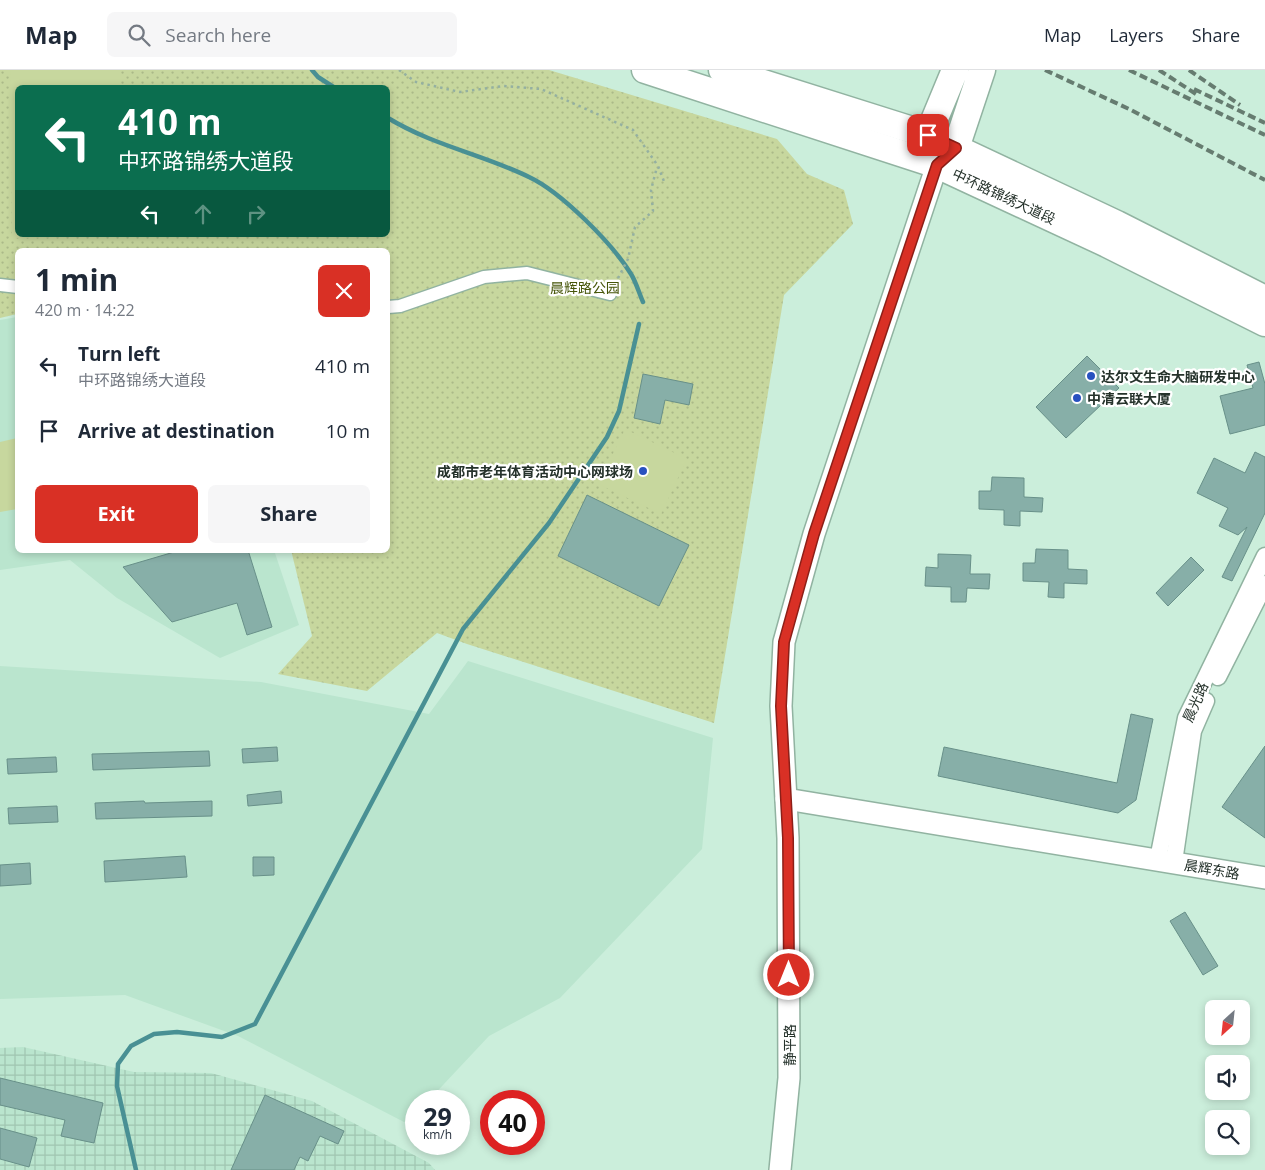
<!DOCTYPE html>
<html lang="en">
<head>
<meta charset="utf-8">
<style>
	:root { --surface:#fff; --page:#f6f6f7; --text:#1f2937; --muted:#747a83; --line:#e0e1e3; --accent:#d93025 }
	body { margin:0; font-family:"Open Sans","Noto Sans SC",sans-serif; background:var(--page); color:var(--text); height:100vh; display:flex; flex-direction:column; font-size:19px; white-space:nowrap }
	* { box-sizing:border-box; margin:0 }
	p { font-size:16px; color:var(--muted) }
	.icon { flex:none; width:28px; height:28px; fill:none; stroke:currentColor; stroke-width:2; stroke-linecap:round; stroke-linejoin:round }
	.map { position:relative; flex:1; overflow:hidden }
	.panel { position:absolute; left:15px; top:178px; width:375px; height:305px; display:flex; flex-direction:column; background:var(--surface); border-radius:8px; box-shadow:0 2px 8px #0003 }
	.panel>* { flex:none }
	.guide { position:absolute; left:15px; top:15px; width:375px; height:152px; border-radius:8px; box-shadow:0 2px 8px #0003; background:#0b6e4f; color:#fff; overflow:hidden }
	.needle { width:32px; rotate:207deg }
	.buttons { position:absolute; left:1205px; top:930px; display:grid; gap:10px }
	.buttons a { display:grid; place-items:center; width:45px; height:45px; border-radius:8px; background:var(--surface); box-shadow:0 2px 8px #0003; font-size:25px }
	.speed { position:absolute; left:405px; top:1020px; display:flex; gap:10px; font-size:25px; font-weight:700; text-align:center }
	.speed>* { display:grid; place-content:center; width:65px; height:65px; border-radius:50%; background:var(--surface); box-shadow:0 2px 8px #0003; line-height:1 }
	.speed small { font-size:12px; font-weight:400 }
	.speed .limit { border:8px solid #d22; background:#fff; color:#111 }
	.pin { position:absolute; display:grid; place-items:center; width:42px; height:42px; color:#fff; margin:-21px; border-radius:10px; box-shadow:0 2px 8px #0006 }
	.me { position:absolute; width:55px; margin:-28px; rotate:0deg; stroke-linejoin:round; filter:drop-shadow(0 0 4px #0008) }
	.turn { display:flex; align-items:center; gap:18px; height:105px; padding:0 20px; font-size:22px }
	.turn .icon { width:65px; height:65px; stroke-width:2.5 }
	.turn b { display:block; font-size:35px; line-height:42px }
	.lanes { display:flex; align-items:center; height:48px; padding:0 20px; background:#0003; justify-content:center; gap:25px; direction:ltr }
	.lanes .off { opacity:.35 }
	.round { display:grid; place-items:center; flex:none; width:52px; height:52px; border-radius:8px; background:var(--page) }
	.summary { display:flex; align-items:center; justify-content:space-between; height:85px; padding:0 20px }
	h1 { font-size:30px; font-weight:700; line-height:38px }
	.button { display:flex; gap:10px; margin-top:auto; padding:10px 20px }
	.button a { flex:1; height:58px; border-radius:8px; background:var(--accent); color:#fff; font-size:20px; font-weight:700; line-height:58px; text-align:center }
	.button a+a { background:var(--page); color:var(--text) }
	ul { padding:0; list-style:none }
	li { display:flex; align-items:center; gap:15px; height:65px; padding:0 20px }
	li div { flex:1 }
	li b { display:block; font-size:19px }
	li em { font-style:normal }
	header { display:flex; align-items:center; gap:30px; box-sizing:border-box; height:70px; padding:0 25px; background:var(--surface); border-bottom:1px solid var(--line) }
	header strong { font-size:24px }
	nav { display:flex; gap:28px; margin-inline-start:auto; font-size:18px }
	.search { width:350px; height:45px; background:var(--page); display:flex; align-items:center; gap:12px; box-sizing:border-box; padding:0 18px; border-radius:8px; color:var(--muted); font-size:19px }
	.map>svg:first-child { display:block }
</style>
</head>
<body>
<header>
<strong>Map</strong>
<div class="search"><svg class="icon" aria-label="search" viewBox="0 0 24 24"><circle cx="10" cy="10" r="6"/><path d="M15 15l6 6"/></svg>Search here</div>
<nav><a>Map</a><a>Layers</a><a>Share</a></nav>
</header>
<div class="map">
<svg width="1265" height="1100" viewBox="0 0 1265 1100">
	<defs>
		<pattern id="industrial-grid" width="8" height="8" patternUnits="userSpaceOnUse" patternTransform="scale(1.25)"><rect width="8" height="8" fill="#bae5ce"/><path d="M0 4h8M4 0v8" fill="none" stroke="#a0c5b1"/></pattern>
		<pattern id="green-dots" width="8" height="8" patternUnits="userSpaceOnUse" patternTransform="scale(1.25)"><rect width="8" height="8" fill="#c7d79e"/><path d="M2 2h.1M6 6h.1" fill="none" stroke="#abb988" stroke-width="1.8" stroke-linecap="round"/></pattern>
	</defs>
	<rect width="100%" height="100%" fill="#cbeedb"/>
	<g fill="#bae5ce">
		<path d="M17 247 18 480H274L299 555 220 588 117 528 70 490 0 500V250Z"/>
		<path d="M468 591 713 668 702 779 560 928 489 966 428 1031H416V1043L414 1046 404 1052 238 966 125 925 0 929V596L261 612 429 644Z"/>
	</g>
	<path fill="url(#industrial-grid)" d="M23 977 134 1002 211 1003 312 1031 429 1093 435 1100H0V978Z"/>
	<path fill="url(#green-dots)" fill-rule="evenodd" d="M0 0H549L777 69 807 104 844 120 853 154 784 225 714 653 467 574 437 563 367 621 278 604 312 566 291 480H388V180H18L17 244 0 248ZM18 18H388V165H18Z"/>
	<g fill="#c7d79e">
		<path d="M10 0H121V17L18 18V165L123 166 12 168Z"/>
		<path d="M625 359 687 389 661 444 598 414Z"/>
		<path d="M17 368V439L0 442V372Z"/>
	</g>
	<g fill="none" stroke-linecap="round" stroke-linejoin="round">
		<g stroke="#499094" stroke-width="4.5">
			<path d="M312 0 318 7 335 18"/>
			<path d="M388 48C434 76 482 84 529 107 561 122 612 173 631 204 636 212 639 223 643 232"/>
			<path d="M136 1100 117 1016 118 994 131 976 154 964 177 962 222 967 255 954 463 559 549 453 607 367 619 341 639 254"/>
		</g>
	</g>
	<g fill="#87afa8" stroke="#689089">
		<path d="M1087 286 1119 318 1066 368 1036 337Z"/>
		<path d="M1259 292 1265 314V355L1230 364 1220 326 1253 318 1247 295Z"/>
		<path d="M643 304 693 314 689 335 665 330 660 354 634 348Z"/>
		<path d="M1255 382 1265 387V443L1232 511 1222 507 1247 457 1238 465 1219 456 1228 438 1197 423 1214 388 1245 403Z"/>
		<path d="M992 407 1024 408V427L1043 428 1042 442 1020 441V456L1004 455V440L979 439V421H991Z"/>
		<path d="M587 425 689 475 659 536 558 486Z"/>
		<path d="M1036 479 1068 480V499L1087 500V514L1064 513V528L1048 527 1049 512 1023 511V493H1035Z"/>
		<path d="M181 480H248L272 557 247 565 237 533 172 552 123 497Z"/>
		<path d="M938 484 971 485 970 504H990L989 519 967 518 966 532H951V517L925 516 926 497 938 498Z"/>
		<path d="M1191 487 1204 500 1168 536 1156 523Z"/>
		<path d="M1131 644 1153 649 1136 730 1118 743 938 706 944 677 1117 713Z"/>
		<path d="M1265 676V768L1222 737Z"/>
		<path d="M277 677 278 691 243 693 242 679Z"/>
		<path d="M209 681 210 696 93 700 92 684Z"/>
		<path d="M56 687 57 702 8 704 7 689Z"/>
		<path d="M281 721 282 733 248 736 247 725Z"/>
		<path d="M144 731 145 733 212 731V746L96 749 95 733Z"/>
		<path d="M57 736 58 752 9 754 8 738Z"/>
		<path d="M185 786 187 807 105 812 104 791Z"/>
		<path d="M253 787H274V805L253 806Z"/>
		<path d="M30 793 31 814 0 816V795Z"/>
		<path d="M1185 842 1218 896 1203 905 1170 851Z"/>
		<path d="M0 1008 103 1033 94 1073 61 1066 65 1050 0 1035Z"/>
		<path d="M265 1025 344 1061 338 1074 320 1066 308 1091 300 1087 294 1100H231Z"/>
		<path d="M0 1058 37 1068 29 1097 0 1089Z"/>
	</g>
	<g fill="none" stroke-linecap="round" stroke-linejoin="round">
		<g stroke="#91b3a1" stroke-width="15">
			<g id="pedestrian">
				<path d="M0 215 18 217"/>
				<path d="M388 237 400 236 484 207 527 203 610 224"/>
			</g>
		</g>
		<g stroke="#91b3a1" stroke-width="19">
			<g id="minor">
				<path d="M1218 607 1265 514"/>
				<path d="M1158 789 1186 648 1265 486"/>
				<path d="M1174 792 1193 661 1206 631"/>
			</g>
		</g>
		<g stroke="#91b3a1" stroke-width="24">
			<g id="tertiary">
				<path d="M786 729 1265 808"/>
				<path d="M780 1100 789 1008 788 768 781 636 784 572 814 464 937 95"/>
			</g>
		</g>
		<g stroke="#91b3a1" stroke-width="29">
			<g id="primary">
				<path d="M645 0 937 95 1107 174 1265 253"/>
				<path d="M722 0 928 65 1117 154 1265 229"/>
				<path d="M955 0 928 65 937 95 956 78 982 0"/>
			</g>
		</g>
		<g stroke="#94b0a1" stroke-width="2.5" stroke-dasharray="2.5 4" stroke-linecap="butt">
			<path d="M399 0 416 12 460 22 503 16 541 19 633 60 658 96 665 114"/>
			<path d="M615 214 628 189 635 157 653 141 651 120 657 97"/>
		</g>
		<use href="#pedestrian" stroke="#fff" stroke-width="12"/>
		<use href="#minor" stroke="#fff" stroke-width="16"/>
		<use href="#tertiary" stroke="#fff" stroke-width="21"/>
		<use href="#primary" stroke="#fff" stroke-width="26"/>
		<g stroke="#667c70" stroke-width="4" stroke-dasharray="8 4" stroke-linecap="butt">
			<path d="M1045 0 1129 39 1265 110"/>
			<path d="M1129 0 1265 65"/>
			<path d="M1159 0 1199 26"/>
			<path d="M1189 0 1240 35"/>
			<path d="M1194 19 1265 53"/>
		</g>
	</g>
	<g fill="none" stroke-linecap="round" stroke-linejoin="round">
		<g stroke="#8d1f18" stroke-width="12">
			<path id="route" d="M789 905 788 768 781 636 784 572 814 464 937 95 956 78 928 65"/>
		</g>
		<use href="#route" stroke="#d93025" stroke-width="9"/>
	</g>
	<g fill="#2851c0" stroke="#fff" stroke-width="2">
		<circle cx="1091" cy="306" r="5"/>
		<circle cx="1077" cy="328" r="5"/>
		<circle cx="643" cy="401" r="5"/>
	</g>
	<g text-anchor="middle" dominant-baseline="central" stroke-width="4.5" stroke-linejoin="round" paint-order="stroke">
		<g font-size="14" fill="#25322b" stroke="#fff">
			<text transform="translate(1004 126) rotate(25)">中环路锦绣大道段</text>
			<text transform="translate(1195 632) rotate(-66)">晨光路</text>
			<text transform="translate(1212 799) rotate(10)">晨辉东路</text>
			<text transform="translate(789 975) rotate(-90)">静平路</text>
		</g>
		<g font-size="14" fill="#47560a" stroke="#fff">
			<text x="585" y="217">晨辉路公园</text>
		</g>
		<g font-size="14" font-weight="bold" fill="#25322b" stroke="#fff" text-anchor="start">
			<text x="1101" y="306">达尔文生命大脑研发中心</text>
			<text x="1087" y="328">中清云联大厦</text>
			<text x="633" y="401" text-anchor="end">成都市老年体育活动中心网球场</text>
		</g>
	</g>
</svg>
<div class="buttons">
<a><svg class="needle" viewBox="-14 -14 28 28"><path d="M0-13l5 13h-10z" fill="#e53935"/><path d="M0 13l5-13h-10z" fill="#747a83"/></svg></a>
<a><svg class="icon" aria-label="sound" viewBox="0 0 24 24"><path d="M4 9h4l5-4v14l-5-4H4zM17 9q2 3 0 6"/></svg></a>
<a><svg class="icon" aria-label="search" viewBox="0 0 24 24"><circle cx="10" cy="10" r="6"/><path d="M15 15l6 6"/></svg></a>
</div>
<div class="speed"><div>29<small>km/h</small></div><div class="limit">40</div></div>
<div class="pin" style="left:928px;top:65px;background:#d93025"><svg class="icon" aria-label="arrive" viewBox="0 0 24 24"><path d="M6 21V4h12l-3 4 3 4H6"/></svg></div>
<svg class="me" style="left:789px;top:905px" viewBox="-20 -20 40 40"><circle r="17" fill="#d93025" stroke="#fff" stroke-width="3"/><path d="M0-11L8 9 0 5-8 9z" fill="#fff"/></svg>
<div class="guide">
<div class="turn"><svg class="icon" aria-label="left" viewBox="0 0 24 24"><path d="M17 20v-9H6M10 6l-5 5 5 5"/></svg><div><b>410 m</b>中环路锦绣大道段</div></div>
<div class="lanes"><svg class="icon" aria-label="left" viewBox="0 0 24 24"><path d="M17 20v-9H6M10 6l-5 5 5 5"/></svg><svg class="icon off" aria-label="ahead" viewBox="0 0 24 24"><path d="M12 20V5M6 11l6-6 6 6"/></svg><svg class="icon off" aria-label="right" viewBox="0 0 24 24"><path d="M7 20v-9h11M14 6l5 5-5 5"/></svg></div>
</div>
<section class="panel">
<div class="summary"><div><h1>1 min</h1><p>420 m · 14:22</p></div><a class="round" style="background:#d93025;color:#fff"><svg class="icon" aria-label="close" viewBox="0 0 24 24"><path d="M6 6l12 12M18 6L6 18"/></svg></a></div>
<ul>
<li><svg class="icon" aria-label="left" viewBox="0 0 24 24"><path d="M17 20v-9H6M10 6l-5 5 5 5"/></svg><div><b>Turn left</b><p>中环路锦绣大道段</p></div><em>410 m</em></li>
<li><svg class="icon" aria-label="arrive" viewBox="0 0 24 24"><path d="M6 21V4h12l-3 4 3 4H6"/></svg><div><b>Arrive at destination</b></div><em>10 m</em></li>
</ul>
<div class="button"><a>Exit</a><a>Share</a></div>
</section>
</div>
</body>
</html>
